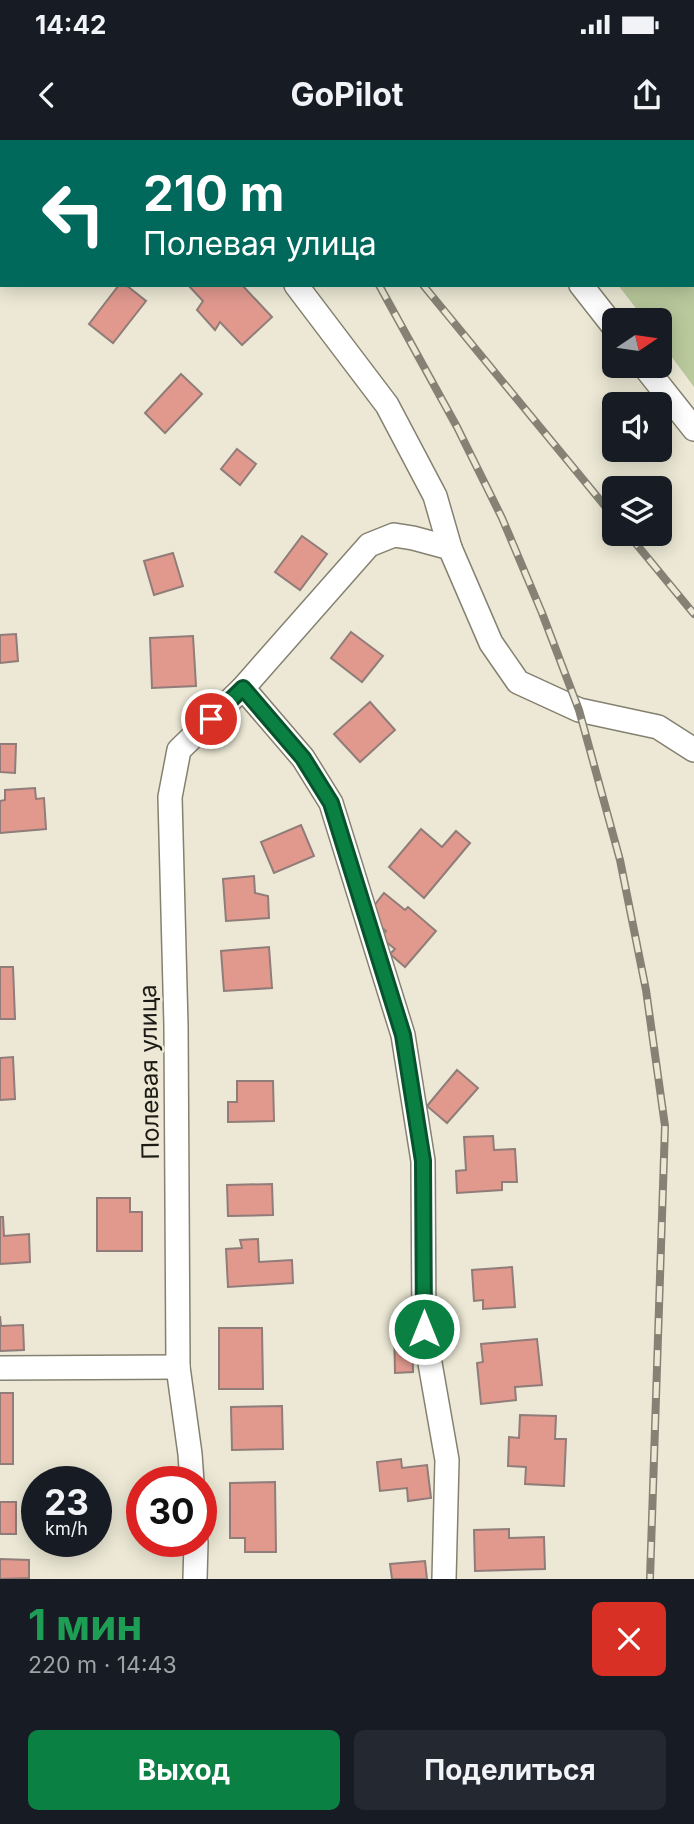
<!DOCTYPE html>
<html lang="ru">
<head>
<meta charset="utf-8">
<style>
	:root { --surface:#171b24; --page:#242831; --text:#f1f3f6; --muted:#9ea1a6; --accent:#0b8043 }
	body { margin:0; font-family:Inter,sans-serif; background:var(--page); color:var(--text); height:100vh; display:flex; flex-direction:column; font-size:26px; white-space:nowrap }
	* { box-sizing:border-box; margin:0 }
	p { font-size:23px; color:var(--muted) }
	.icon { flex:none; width:38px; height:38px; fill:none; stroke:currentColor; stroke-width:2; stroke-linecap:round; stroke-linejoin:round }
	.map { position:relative; height:1439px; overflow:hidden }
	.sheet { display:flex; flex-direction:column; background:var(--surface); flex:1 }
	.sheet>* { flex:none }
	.top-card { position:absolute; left:0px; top:0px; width:695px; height:147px; box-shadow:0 4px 18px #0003; background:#00695c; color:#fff; overflow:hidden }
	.needle { width:46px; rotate:77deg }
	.controls { position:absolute; left:602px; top:168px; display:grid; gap:14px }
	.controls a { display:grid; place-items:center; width:70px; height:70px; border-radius:10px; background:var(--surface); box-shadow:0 4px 18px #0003; font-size:35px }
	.speed { position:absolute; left:21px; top:1326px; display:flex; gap:14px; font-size:35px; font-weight:700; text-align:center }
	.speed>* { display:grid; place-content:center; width:91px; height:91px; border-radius:50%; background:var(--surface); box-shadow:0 4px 18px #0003; line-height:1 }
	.speed small { font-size:18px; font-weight:400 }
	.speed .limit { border:10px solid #d22; background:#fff; color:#111 }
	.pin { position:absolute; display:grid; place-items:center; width:60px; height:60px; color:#fff; margin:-30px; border:4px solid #fff; border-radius:50%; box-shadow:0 2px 7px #0007 }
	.me { position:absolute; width:77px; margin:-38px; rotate:0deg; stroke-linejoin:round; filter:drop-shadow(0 0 5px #0008) }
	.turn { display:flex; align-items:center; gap:24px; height:147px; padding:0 28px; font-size:32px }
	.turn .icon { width:91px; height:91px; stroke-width:2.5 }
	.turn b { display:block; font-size:49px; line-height:60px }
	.round { display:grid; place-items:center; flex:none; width:74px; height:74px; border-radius:10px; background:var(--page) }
	.summary { display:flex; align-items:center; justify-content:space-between; height:119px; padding:0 28px }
	h1 { font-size:42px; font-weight:700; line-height:52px; color:#1e9e55 }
	.primary-button { display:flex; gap:14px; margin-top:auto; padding:14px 28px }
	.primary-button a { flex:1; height:80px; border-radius:10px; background:var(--accent); color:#fff; font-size:28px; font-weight:700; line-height:80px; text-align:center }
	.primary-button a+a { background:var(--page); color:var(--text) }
	.status { display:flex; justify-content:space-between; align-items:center; height:49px; padding:0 35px; background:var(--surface); direction:ltr }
	.status svg { height:19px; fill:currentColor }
	header { display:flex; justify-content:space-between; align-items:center; height:91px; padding:0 28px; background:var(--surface); font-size:32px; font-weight:700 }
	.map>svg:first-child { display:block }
</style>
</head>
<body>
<div class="status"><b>14:42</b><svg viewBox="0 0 49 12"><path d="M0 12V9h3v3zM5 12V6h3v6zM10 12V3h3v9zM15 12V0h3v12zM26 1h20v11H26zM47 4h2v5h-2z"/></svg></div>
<header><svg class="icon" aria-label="back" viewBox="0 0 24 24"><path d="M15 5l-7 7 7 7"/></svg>GoPilot<svg class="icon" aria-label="share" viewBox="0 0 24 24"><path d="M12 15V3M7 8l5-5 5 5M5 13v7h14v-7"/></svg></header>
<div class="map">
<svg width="694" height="1439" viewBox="0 0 694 1439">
	<rect width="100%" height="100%" fill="#ece8d5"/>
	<g fill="#b9c99c">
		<path d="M510 0H688L689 2H511Z"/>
		<path d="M693 6 694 8V247L660 201V180H645L618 145H693Z"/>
	</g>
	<g fill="#e1998e" stroke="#907c79" stroke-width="2">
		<path d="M2 27V65L0 64Z"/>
		<path d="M119 145H126L146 161 113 203 89 184Z"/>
		<path d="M188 145H242L272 177 242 205 220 182 215 190 197 170 203 161Z"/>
		<path d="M181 234 202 254 165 293 145 273Z"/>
		<path d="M237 309 256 324 240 345 221 329Z"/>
		<path d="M302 396 327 414 300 450 275 432Z"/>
		<path d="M173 413 183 446 154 455 144 421Z"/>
		<path d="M351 492 383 516 362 542 331 518Z"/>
		<path d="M16 494 18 521 0 523V495Z"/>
		<path d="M193 496 196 546 152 548 150 498Z"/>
		<path d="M370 562 395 590 360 622 334 594Z"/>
		<path d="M0 604H16L15 633 0 632Z"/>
		<path d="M35 648 36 659 44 658 46 689 0 693V661L5 660V650Z"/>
		<path d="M301 685 314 716 274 733 261 702Z"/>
		<path d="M421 689 442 707 456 691 470 703 424 758 389 727Z"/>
		<path d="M254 736 255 753 268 756 269 778 226 781 223 739Z"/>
		<path d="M384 753 405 770 408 767 436 791 405 827 390 814 395 809 380 797 386 791 374 781 373 767Z"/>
		<path d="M269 807 272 848 224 851 221 811Z"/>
		<path d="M0 827H13L15 879H0Z"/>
		<path d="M13 917 15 959 0 960V918Z"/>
		<path d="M457 930 478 948 447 983 427 966Z"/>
		<path d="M237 941H273L274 981 228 982V962H237Z"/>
		<path d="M493 996 494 1010 515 1009 517 1042H502V1050L457 1053 456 1031 466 1030 464 997Z"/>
		<path d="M272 1044 273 1075 228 1076 227 1045Z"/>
		<path d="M97 1058H130V1072H142V1111H97Z"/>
		<path d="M0 1077H3L4 1096 29 1094 30 1122 0 1124Z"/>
		<path d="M258 1099 259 1122 292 1120 293 1143 228 1147 226 1109 242 1108 240 1100Z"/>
		<path d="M512 1127 515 1167 483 1169V1160L474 1161 472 1130Z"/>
		<path d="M0 1176 1 1186 23 1185 24 1210 0 1211Z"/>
		<path d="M412 1184 413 1232 395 1233 394 1185Z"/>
		<path d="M219 1188H262L263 1249H219Z"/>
		<path d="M537 1199 542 1245 515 1247 516 1260 481 1264 477 1223 483 1222 481 1204Z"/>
		<rect x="0" y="1253" width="13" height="71"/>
		<path d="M282 1266 283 1309 232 1310 231 1267Z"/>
		<path d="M520 1275 556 1276 555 1299H566L564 1346 525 1344 526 1327 508 1326 509 1297 519 1298Z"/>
		<path d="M401 1319 402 1328 427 1325 431 1358 408 1361 407 1348 380 1351 377 1322Z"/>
		<path d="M275 1342 276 1412H245V1398H230V1343Z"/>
		<rect x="0" y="1362" width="16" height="32"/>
		<path d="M509 1389V1398L544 1397 545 1429 475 1431 474 1390Z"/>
		<path d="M0 1419 29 1420V1438L0 1439Z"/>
		<path d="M425 1421 427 1439H392L390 1424Z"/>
	</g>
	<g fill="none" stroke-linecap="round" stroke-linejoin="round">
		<g stroke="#858170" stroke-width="26">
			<g id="minor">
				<path d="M468 0 469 2"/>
				<path d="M296 145 387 265 435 356 450 408"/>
				<path d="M581 145 614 187"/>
				<path d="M644 226 694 289"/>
				<path d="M243 548 303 618 331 663 403 895 423 1021 424 1189 447 1320 444 1439"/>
				<path d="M0 1228 178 1227"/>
				<path d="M192 1342 190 1314 178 1227 176 886 170 657 179 610 243 548 369 405 394 395 413 398 450 408 491 503 518 542 579 570 658 587 694 610"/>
				<path d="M195 1439 196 1402"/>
			</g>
		</g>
		<path stroke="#8c897c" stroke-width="4.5" stroke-dasharray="7 3.5" stroke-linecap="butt" d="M191 0 192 2"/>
		<use href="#minor" stroke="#fff" stroke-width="23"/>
		<g stroke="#858275" stroke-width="8">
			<g id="rail">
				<path d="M282 0 283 2"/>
				<path d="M304 0 305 2"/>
				<path d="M379 145 457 287 502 378 542 473 579 570 620 720 646 850 665 986 650 1439"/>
				<path d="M423 145 614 377"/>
				<path d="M628 394 694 474"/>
			</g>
		</g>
		<use href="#rail" stroke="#ece8d5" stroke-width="5" stroke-dasharray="16" stroke-linecap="butt"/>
	</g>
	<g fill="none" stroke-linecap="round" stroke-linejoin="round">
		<g stroke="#07532c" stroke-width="18">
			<path id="route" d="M211 579 243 548 303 618 331 663 403 895 423 1021 424 1189"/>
		</g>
		<use href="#route" stroke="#0b8043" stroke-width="12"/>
	</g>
	<g text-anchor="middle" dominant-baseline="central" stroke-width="5" stroke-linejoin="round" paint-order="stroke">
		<g font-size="24" fill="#1d1b15" stroke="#ece8d5">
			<text transform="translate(149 932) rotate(-91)">Полевая улица</text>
		</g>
	</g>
</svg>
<div class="controls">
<a><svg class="needle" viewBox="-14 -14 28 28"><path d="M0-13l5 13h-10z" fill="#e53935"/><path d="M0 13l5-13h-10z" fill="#9ea1a6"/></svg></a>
<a><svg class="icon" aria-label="sound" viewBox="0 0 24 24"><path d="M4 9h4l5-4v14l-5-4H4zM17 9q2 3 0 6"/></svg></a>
<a><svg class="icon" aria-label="layers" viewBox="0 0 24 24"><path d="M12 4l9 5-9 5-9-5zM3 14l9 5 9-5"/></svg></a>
</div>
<div class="speed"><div>23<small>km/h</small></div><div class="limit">30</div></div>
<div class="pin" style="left:211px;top:579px;background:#d93025"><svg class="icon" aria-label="arrive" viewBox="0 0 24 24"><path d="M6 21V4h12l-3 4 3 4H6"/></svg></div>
<svg class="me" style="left:424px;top:1189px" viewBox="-20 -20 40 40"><circle r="17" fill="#0b8043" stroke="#fff" stroke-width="3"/><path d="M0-11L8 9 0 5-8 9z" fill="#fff"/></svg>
<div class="top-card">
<div class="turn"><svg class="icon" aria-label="left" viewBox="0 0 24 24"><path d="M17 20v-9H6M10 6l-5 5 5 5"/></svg><div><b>210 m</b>Полевая улица</div></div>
</div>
</div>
<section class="sheet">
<div class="summary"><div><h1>1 мин</h1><p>220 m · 14:43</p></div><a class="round" style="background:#d93025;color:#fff"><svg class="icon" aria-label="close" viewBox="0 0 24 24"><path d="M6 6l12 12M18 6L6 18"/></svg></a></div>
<div class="primary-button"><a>Выход</a><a>Поделиться</a></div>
</section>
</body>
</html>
